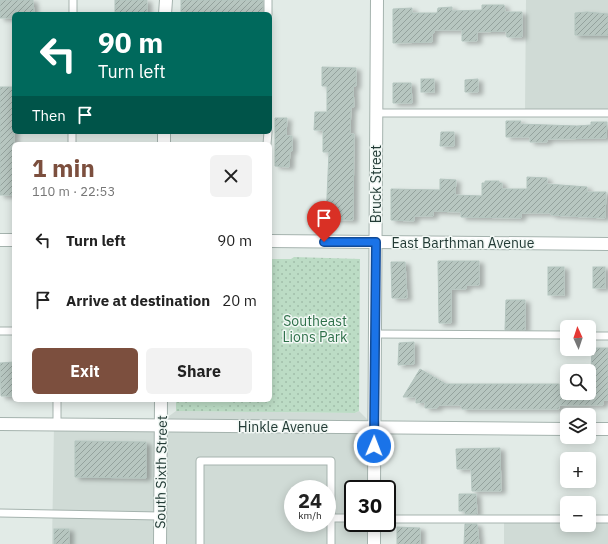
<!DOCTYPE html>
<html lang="en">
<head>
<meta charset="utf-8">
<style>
	:root { --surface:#fff; --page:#f2f2f2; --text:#222; --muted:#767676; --accent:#7c4f3e }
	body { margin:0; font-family:"IBM Plex Sans",sans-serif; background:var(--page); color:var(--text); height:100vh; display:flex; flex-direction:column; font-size:15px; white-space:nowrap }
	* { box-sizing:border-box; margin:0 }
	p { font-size:13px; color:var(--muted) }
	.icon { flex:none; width:22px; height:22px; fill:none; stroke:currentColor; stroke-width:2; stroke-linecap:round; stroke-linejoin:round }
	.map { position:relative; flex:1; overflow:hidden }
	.sheet { position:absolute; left:12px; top:142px; width:260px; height:260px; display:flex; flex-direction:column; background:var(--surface); border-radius:6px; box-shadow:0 2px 10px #0003 }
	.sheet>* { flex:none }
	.hud { position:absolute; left:12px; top:12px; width:260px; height:122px; border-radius:6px; box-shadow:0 2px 10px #0003; background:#00695c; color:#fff; overflow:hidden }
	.needle { width:26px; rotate:357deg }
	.buttons { position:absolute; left:560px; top:320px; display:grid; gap:8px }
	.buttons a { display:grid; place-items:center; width:36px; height:36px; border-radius:6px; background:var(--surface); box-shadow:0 2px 10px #0003; font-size:20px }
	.speed { position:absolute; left:284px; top:480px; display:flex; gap:8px; font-size:20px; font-weight:700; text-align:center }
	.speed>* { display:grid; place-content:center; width:52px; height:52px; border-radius:50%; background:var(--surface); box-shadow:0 2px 10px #0003; line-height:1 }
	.speed small { font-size:10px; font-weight:400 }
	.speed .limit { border:2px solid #111; border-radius:6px; background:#fff; color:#111 }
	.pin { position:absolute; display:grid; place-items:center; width:34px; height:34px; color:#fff; margin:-41px -17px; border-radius:50% 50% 50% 0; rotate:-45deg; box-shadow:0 0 4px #0007 }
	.pin .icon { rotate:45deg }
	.me { position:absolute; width:44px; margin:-22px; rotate:1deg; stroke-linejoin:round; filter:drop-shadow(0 0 3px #0008) }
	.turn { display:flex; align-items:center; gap:14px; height:84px; padding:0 20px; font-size:18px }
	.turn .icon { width:52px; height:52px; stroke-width:2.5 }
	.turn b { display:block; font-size:28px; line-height:34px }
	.then { display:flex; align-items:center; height:38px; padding:0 20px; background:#0003; gap:8px; font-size:15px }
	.round { display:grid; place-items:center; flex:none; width:42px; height:42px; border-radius:6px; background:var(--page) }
	.overview { display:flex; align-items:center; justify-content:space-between; height:68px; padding:0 20px }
	h1 { font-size:24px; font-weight:700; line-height:30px; color:var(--accent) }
	.button { display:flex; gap:8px; margin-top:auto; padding:8px 20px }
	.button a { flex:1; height:46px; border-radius:6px; background:var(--accent); color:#fff; font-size:16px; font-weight:700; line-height:46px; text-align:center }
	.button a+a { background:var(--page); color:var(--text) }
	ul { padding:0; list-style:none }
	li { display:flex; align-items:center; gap:12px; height:60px; padding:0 20px }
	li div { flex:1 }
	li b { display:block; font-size:15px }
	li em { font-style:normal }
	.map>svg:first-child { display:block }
</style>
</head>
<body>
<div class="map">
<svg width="608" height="544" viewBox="0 0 608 544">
	<defs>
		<pattern id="park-dots" width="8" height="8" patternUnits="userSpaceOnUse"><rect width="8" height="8" fill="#bcdcc5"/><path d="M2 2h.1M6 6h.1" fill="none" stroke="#a1beaa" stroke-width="1.8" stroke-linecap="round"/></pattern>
		<pattern id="building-hatch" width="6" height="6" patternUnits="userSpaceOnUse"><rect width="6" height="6" fill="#b7c6c0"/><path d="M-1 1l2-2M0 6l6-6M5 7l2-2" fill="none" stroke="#94a29d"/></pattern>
		<filter id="shadow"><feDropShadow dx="4.5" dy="2.5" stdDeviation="2" flood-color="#0004"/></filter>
	</defs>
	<rect width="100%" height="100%" fill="#e2ebe7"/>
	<g fill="#d0dbd6" fill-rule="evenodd">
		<path d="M526 0H608V112L525 111Z"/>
		<path d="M176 411 355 413 359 411 374 426V489H353V523H373V544H52L54 425 158 424ZM293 489H327V523H293Z"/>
		<path d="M504 519H567V525H589V520H608V544H504Z"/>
	</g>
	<path fill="url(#park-dots)" d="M294 257 360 259 359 411 355 413 176 411V400H270V259H291Z"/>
	<path fill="#bcdcc5" d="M193 400H228V407L193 405Z"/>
	<g fill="url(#building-hatch)" stroke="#b4c5bf" filter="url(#shadow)">
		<path d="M0 0H33L34 14H14V18H0Z"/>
		<rect x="115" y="0" width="32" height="14"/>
		<rect x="181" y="0" width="82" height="14"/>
		<path d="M482 5H504L505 12H522V37H507L506 31 477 32V41H462V30H434V33H432V42L393 43V9L412 8V13H437L438 8 452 7V11L482 10Z"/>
		<path d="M587 12 608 14V35H575V13Z"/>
		<path d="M322 67 356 68V86H353L354 107H351L350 134H354L353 220 326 219 329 152H323V130H314L315 112H327V86H322Z"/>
		<rect x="421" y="79" width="13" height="13"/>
		<path d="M478 79V92H465V80Z"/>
		<path d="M393 83H411L412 103H393Z"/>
		<rect x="0" y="87" width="14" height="108"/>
		<path d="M275 118H287L286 136H292V151H290L289 167 275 166Z"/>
		<path d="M506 121H521L520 124 577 126 591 125V122H607L606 138 547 139V142H530V137H506Z"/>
		<path d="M441 132H454V146H440Z"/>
		<path d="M527 177 547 178V184L587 187V192H606L605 218 551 215V213H521V218L461 217V212L433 211V216H414V221L391 220V189L440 190V179L456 180 455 195 482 196V183H485V181H499V183H502V189H527Z"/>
		<path d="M438 261H479V285H466V289H451V323H439Z"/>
		<path d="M391 262H405L407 298H392Z"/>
		<rect x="548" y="267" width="16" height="28"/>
		<rect x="593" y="267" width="12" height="21"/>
		<path d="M506 300H525V330H505Z"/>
		<path d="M414 342V364L398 365 399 343Z"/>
		<path d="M592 348H608V400H603V405H559V409H462L461 405H439L437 408H425V402L416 403V397H403L420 369 446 384H559V393H590Z"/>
		<path d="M14 362V396H1L0 363Z"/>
		<path d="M75 441 146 442V478L75 477Z"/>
		<path d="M500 448 501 491H472L471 469H457L456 449Z"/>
		<path d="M459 494H476L477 514H465V511H459Z"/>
		<path d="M465 524H477L479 544H464Z"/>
		<path d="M397 527 420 528V544H397Z"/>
		<rect x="54" y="529" width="15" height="15"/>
	</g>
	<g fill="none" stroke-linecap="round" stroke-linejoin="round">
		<g stroke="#a5b3ae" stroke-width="9">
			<g id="service">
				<path d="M73 14V0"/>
				<path d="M268 14V0"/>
				<path d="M376 113H608"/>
				<path d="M72 144V132"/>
				<path d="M267 144 268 132"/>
				<path d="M0 331H14"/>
				<path d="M375 334 567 335"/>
				<path d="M589 336H608"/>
				<path d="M57 425V400"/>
				<path d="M0 513 160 516"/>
				<path d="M331 518H353"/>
				<path d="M387 519H567"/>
				<path d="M589 519H608"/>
				<path d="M200 544V461H331V544"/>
			</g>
		</g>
		<g stroke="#a5b3ae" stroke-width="14">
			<g id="minor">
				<path d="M165 14 166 0"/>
				<path d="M164 144V132"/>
				<path d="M0 240H14"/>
				<path d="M270 241 608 244"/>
				<path d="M0 424 567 429"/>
				<path d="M589 429H608"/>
				<path d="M374 489 377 0"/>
				<path d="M160 544 161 400"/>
				<path d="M374 544V523"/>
			</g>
		</g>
		<use href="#service" stroke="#fff" stroke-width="7"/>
		<use href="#minor" stroke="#fff" stroke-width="12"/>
	</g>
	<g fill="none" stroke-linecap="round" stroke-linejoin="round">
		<g stroke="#114b97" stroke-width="10">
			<path id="route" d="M324 242H376L374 446"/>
		</g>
		<use href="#route" stroke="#1a73e8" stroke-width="7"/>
	</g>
	<g text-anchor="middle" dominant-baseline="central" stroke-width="3" stroke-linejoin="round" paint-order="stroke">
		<g font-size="14" fill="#233b36" stroke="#f2f8f5">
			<text transform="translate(376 184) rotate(-90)">Bruck Street</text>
			<text x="463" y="243">East Barthman Avenue</text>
			<text x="283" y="427">Hinkle Avenue</text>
			<text transform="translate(161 472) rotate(-89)">South Sixth Street</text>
		</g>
		<g font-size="14" fill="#2f704a" stroke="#f2f8f5">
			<text x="315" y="321">Southeast<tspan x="315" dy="16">Lions Park</tspan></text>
		</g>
	</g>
</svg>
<div class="buttons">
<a><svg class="needle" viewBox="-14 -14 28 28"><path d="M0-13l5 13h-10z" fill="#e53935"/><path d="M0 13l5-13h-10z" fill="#767676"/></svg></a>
<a><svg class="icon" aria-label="search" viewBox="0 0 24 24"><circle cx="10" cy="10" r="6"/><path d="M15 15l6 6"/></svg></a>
<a><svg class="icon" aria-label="layers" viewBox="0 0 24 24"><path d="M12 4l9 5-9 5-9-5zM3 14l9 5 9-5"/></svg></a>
<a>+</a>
<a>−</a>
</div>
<div class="speed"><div>24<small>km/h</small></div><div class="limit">30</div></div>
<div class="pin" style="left:324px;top:242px;background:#d93025"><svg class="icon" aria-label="arrive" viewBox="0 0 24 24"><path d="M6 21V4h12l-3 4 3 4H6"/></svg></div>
<svg class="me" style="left:374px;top:446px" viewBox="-20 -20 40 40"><circle r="17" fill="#1a73e8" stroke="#fff" stroke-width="3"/><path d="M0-11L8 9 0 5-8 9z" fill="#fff"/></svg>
<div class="hud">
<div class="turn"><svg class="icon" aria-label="left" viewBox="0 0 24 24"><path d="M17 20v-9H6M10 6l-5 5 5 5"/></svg><div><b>90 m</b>Turn left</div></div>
<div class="then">Then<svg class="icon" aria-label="arrive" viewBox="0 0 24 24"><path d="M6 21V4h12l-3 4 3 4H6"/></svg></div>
</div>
<section class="sheet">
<div class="overview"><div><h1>1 min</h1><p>110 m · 22:53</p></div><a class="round"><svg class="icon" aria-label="close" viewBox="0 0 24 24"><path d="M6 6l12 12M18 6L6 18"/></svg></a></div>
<ul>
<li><svg class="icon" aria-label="left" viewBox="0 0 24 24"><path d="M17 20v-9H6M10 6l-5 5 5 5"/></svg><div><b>Turn left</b></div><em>90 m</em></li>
<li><svg class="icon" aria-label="arrive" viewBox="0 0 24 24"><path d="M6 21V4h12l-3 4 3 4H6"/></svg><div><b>Arrive at destination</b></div><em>20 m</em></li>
</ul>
<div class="button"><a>Exit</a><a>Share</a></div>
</section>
</div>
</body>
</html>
